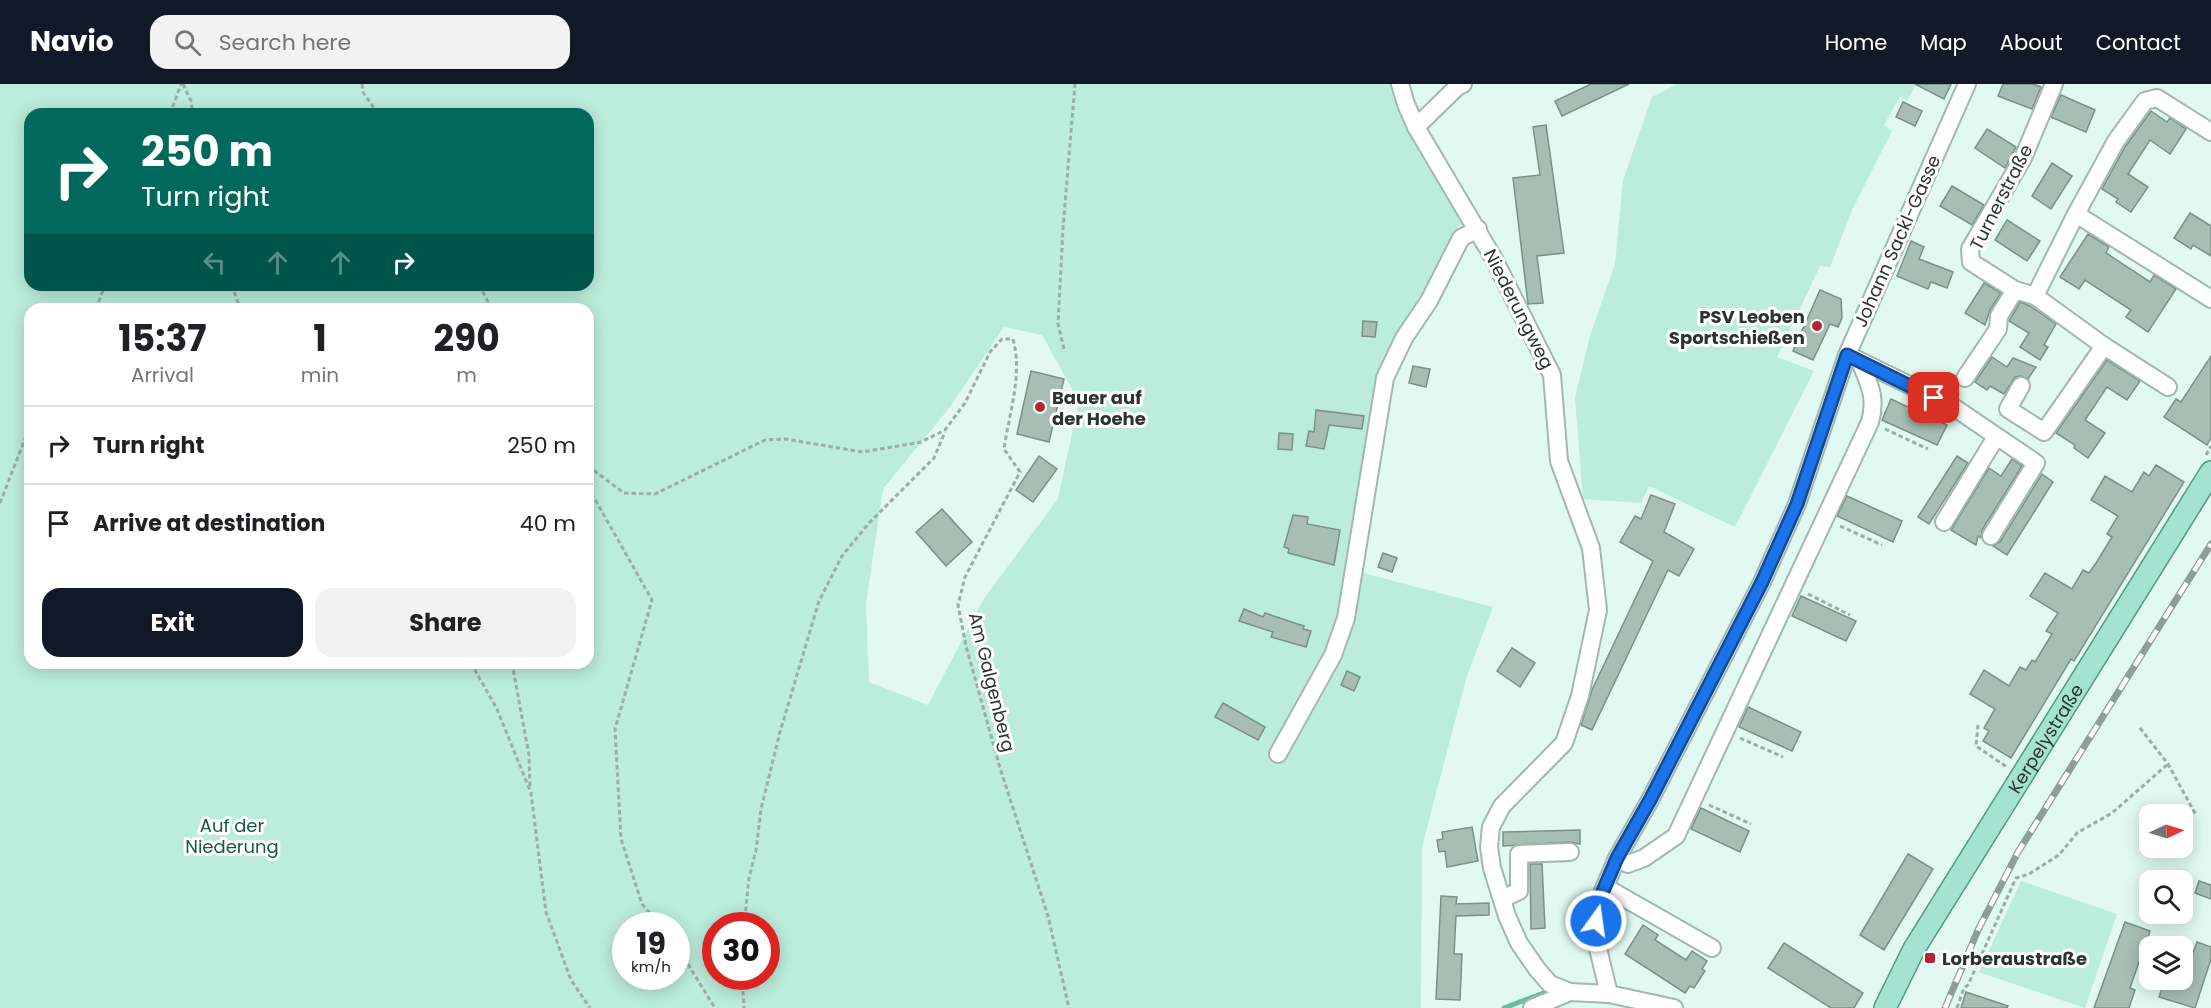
<!DOCTYPE html>
<html lang="en">
<head>
<meta charset="utf-8">
<style>
	:root { --surface:#fff; --page:#f2f2f2; --text:#202124; --muted:#757577; --line:#e0e0e0; --accent:#111827 }
	body { margin:0; font-family:Poppins,sans-serif; background:var(--page); color:var(--text); height:100vh; display:flex; flex-direction:column; font-size:22px; white-space:nowrap }
	* { box-sizing:border-box; margin:0 }
	p { font-size:20px; color:var(--muted) }
	.icon { flex:none; width:33px; height:33px; fill:none; stroke:currentColor; stroke-width:2; stroke-linecap:round; stroke-linejoin:round }
	.map { position:relative; flex:1; overflow:hidden }
	.details { position:absolute; left:24px; top:219px; width:570px; height:366px; display:flex; flex-direction:column; background:var(--surface); border-radius:18px; box-shadow:0 3px 15px #0003 }
	.details>* { flex:none }
	.banner { position:absolute; left:24px; top:24px; width:570px; height:183px; border-radius:18px; box-shadow:0 3px 15px #0003; background:#00695c; color:#fff; overflow:hidden }
	.needle { width:39px; rotate:86deg }
	.buttons { position:absolute; left:2139px; top:720px; display:grid; gap:12px }
	.buttons a { display:grid; place-items:center; width:54px; height:54px; border-radius:12px; background:var(--surface); box-shadow:0 3px 15px #0003; font-size:30px }
	.speed { position:absolute; left:612px; top:828px; display:flex; gap:12px; font-size:30px; font-weight:700; text-align:center }
	.speed>* { display:grid; place-content:center; width:78px; height:78px; border-radius:50%; background:var(--surface); box-shadow:0 3px 15px #0003; line-height:1 }
	.speed small { font-size:15px; font-weight:400 }
	.speed .limit { border:9px solid #d22; background:#fff; color:#111 }
	.pin { position:absolute; display:grid; place-items:center; width:51px; height:51px; color:#fff; margin:-26px; border-radius:12px; box-shadow:0 3px 9px #0006 }
	.me { position:absolute; width:66px; margin:-33px; rotate:14deg; stroke-linejoin:round; filter:drop-shadow(0 0 4px #0008) }
	.turn { display:flex; align-items:center; gap:21px; height:126px; padding:0 18px; font-size:27px }
	.turn .icon { width:78px; height:78px; stroke-width:2.5 }
	.turn b { display:block; font-size:42px; line-height:51px }
	.lanes { display:flex; align-items:center; height:57px; padding:0 18px; background:#0003; justify-content:center; gap:30px; direction:ltr }
	.lanes .off { opacity:.35 }
	.eta { display:flex; justify-content:space-evenly; align-items:center; height:102px; text-align:center }
	.eta b { font-size:36px; font-weight:700; line-height:42px }
	.button { display:flex; gap:12px; margin-top:auto; padding:12px 18px }
	.button a { flex:1; height:69px; border-radius:18px; background:var(--accent); color:#fff; font-size:24px; font-weight:700; line-height:69px; text-align:center }
	.button a+a { background:var(--page); color:var(--text) }
	ul { padding:0; list-style:none }
	li { display:flex; align-items:center; gap:18px; height:78px; padding:0 18px; border-top:2px solid var(--line) }
	li div { flex:1 }
	li b { display:block; font-size:22px }
	li em { font-style:normal }
	header { display:flex; align-items:center; gap:36px; box-sizing:border-box; height:84px; padding:0 30px; background:var(--accent); color:#fff }
	header strong { font-size:28px }
	nav { display:flex; gap:33px; margin-inline-start:auto; font-size:21px }
	.search { width:420px; height:54px; background:var(--page); display:flex; align-items:center; gap:15px; box-sizing:border-box; padding:0 21px; border-radius:18px; color:var(--muted); font-size:22px }
	.map>svg:first-child { display:block }
</style>
</head>
<body>
<header>
<strong>Navio</strong>
<div class="search"><svg class="icon" aria-label="search" viewBox="0 0 24 24"><circle cx="10" cy="10" r="6"/><path d="M15 15l6 6"/></svg>Search here</div>
<nav><a>Home</a><a>Map</a><a>About</a><a>Contact</a></nav>
</header>
<div class="map">
<svg width="2211" height="924" viewBox="0 0 2211 924">
	<rect width="100%" height="100%" fill="#e1f9f0"/>
	<g fill="#bcecdb" fill-rule="evenodd">
		<path d="M0 0H1400L1472 135 1459 142 1408 234 1419 242 1391 302 1380 359 1363 489 1493 523 1466 595 1422 763 1421 924H0ZM30 30H588V201H30ZM30 225H588V579H30ZM1004 243 1042 251 1079 317 1058 415 983 516 928 621 869 598 866 520 883 405 950 323ZM626 842H676V892H626ZM716 842H766V892H716Z"/>
		<path d="M1677 0H1916L1908 16 1900 13 1884 41 1892 47 1853 124 1830 183 1820 182 1777 273 1814 287 1735 443 1649 402 1641 419 1583 415 1575 314 1590 252 1615 180 1623 96 1652 13Z"/>
		<path d="M2021 797 2117 830 2085 924 1979 888Z"/>
	</g>
	<g fill="none" stroke-linecap="round" stroke-linejoin="round">
		<path stroke="#68bca1" stroke-width="5" d="M1504 924 1549 907"/>
	</g>
	<g fill="#a7beb5" stroke="#7b9188" stroke-width="1.5">
		<path d="M1591 0H1629L1562 32 1555 17Z"/>
		<path d="M1915 0H1951L1944 15Z"/>
		<path d="M2003 0H2033L2041 3 2032 25 1998 12Z"/>
		<path d="M2061 11 2095 26 2086 48 2051 33Z"/>
		<path d="M1903 18 1922 27 1915 42 1896 33Z"/>
		<path d="M2151 27 2167 38 2170 34 2186 45 2170 70 2150 56 2128 90 2148 103 2131 128 2116 118 2118 115 2102 105 2125 63Z"/>
		<path d="M1546 41 1564 169 1537 172 1543 219 1528 220 1513 94 1540 91 1533 43Z"/>
		<path d="M1987 45 2016 63 2005 84 1975 64Z"/>
		<path d="M2052 79 2072 92 2051 125 2032 112Z"/>
		<path d="M1952 102 1984 121 1972 141 1940 122Z"/>
		<path d="M2190 129 2211 142V172L2193 161 2191 165 2174 154Z"/>
		<path d="M2007 136 2040 157 2027 177 1995 156Z"/>
		<path d="M2088 150 2109 163 2106 169 2150 198 2154 191 2176 205 2148 248 2126 233 2131 226 2085 196 2079 205 2060 193Z"/>
		<path d="M1911 157 1924 163 1919 175 1953 188 1947 204 1931 198 1928 205 1897 192Z"/>
		<path d="M1984 199 2001 209 1990 226 1985 241 1965 229Z"/>
		<path d="M1820 206 1841 215 1842 234 1838 243 1830 240 1813 276 1793 267Z"/>
		<path d="M2020 218 2030 222 2056 240 2044 261 2048 263 2040 276 2020 263 2029 249 2009 237Z"/>
		<path d="M1363 237 1377 238 1375 253 1362 252Z"/>
		<path d="M2211 272V354L2207 361 2164 333 2176 315 2181 318Z"/>
		<path d="M1992 273 2007 283 2013 274 2036 283 2028 295 2021 292 2015 293 2004 310 1990 302 1987 306 1975 298Z"/>
		<path d="M2107 276 2140 297 2127 316 2107 303 2085 336 2105 349 2088 374 2074 364 2075 361 2056 349Z"/>
		<path d="M1413 282 1430 285 1426 303 1409 299Z"/>
		<path d="M1031 287 1064 295 1049 358 1017 350Z"/>
		<path d="M1891 315 1947 341 1937 361 1882 336Z"/>
		<path d="M1316 326 1364 332 1362 345 1329 341 1324 365 1306 362 1309 347 1314 348Z"/>
		<path d="M1279 349 1293 350 1292 366 1278 365Z"/>
		<path d="M1039 372 1057 385 1033 418 1016 406Z"/>
		<path d="M1957 372 1968 379 1929 440 1918 433Z"/>
		<path d="M2012 375 2022 382 1982 446 1981 454 1978 452 1976 461 1951 446 1989 384 2001 392Z"/>
		<path d="M2156 381 2184 398 2074 577 2071 575 2011 674 1983 657 1989 647 1984 644 1995 625 1970 610 1984 586 2009 602 2020 583 2026 586 2032 576 2035 578 2052 550 2046 547 2058 529 2030 512 2045 489 2072 505 2083 486 2089 489 2096 479 2112 453 2107 450 2118 432 2091 416 2105 392 2132 408 2144 388 2149 392Z"/>
		<path d="M2042 390 2053 398 2007 471 1993 462 2000 458Z"/>
		<path d="M1651 411 1675 420 1664 448 1694 465 1679 492 1668 486 1592 646 1581 641 1592 606 1653 477 1620 458 1635 432 1641 435Z"/>
		<path d="M1847 412 1902 437 1893 458 1837 432Z"/>
		<path d="M942 425 972 458 946 482 916 448Z"/>
		<path d="M1293 431 1308 433 1307 440 1340 446 1334 481 1288 469 1289 465 1284 463Z"/>
		<path d="M1383 469 1397 474 1392 488 1378 483Z"/>
		<path d="M1801 512 1856 537 1846 557 1792 532Z"/>
		<path d="M1244 525 1263 533 1265 529 1304 542 1303 545 1311 547 1306 563 1271 553 1273 548 1239 537Z"/>
		<path d="M1512 564 1535 579 1520 603 1497 587Z"/>
		<path d="M1347 587 1360 593 1354 607 1341 601Z"/>
		<path d="M1223 619 1265 643 1258 656 1215 633Z"/>
		<path d="M1748 623 1801 648 1792 667 1739 643Z"/>
		<path d="M1701 724 1749 747 1740 768 1691 745Z"/>
		<path d="M1472 743 1478 777 1447 783 1445 767 1439 768 1437 756 1443 755 1442 748Z"/>
		<path d="M1580 746V760L1570 758 1503 762V748Z"/>
		<path d="M1908 770 1933 785 1884 866 1860 851Z"/>
		<path d="M1530 780H1542L1545 844 1531 845Z"/>
		<path d="M2199 797 2211 801V815L2195 809Z"/>
		<path d="M1441 812 1457 813 1456 820 1489 819V831L1456 832 1454 870H1462L1460 916 1436 915Z"/>
		<path d="M2125 838 2150 847 2146 861 2150 863V867L2145 880 2139 878 2130 904 2135 906 2129 924H2094Z"/>
		<path d="M1643 841 1658 851 1655 856 1686 876 1692 867 1707 877 1702 885 1705 887 1694 904 1690 902 1685 909 1625 870Z"/>
		<path d="M2197 858 2211 863V875L2195 924 2159 913 2164 899 2180 905Z"/>
		<path d="M1784 859 1863 909 1854 924H1831L1768 884Z"/>
		<path d="M1966 908 2008 922 2007 924H1961Z"/>
	</g>
	<g fill="none" stroke-linecap="round" stroke-linejoin="round">
		<g stroke="#a1b8af" stroke-width="20">
			<g id="minor">
				<path d="M1400 0 1406 20 1416 43 1494 175 1552 291 1559 377 1591 464 1598 526 1580 612 1564 659 1502 722 1491 743 1489 763 1492 784 1507 832 1519 859 1537 885 1550 900 1570 908 1609 910 1674 924"/>
				<path d="M1416 43 1457 3 1463 0"/>
				<path d="M2076 130 2116 57 2145 17 2157 14 2211 48"/>
				<path d="M2015 206 1971 178 1970 165 2023 74 2054 0"/>
				<path d="M2035 212 2076 130 2211 215"/>
				<path d="M1856 275 1952 322 2036 379 1991 452"/>
				<path d="M1965 294 1998 245 1999 232 2015 206 2035 212 2104 262 2168 303"/>
				<path d="M2021 302 2008 325 2044 348 2104 262"/>
				<path d="M1944 438 1996 353"/>
				<path d="M1278 670 1333 571 1346 534 1385 294 1404 254 1429 217 1461 154 1478 145"/>
				<path d="M1617 774 1628 780 1644 774 1676 752 1870 338C1877 312 1869 301 1860 277"/>
				<path d="M1605 803 1712 864"/>
				<path d="M1502 815 1519 807V770L1570 768"/>
				<path d="M1609 910 1595 852 1597 821 1617 774 1650 716 1762 498 1797 420 1847 271 1967 0"/>
				<path d="M1532 924 1570 908"/>
			</g>
		</g>
		<g stroke="#519983" stroke-width="24">
			<g id="major">
				<path id="s1" d="M1885 924 1914 865 2211 388"/>
			</g>
		</g>
		<g stroke="#9bada6" stroke-width="3" stroke-dasharray="4.5 3" stroke-linecap="butt">
			<path d="M183 0 191 17 193 30"/>
			<path d="M362 0 363 8 378 30"/>
			<path d="M170 30 181 0"/>
			<path d="M232 201 240 225"/>
			<path d="M479 201 492 225"/>
			<path d="M96 225 105 201"/>
			<path d="M1064 265 1058 240 1063 144 1075 0"/>
			<path d="M1885 345 1928 365"/>
			<path d="M2206 371 2211 362"/>
			<path d="M588 382 624 409 655 410 765 356 785 355 863 368 921 358 945 346 965 319 990 268 1002 255H1013C1023 291 1009 329 1004 365L1020 388 965 493 958 521 966 562 1000 684 1048 832 1069 924"/>
			<path d="M588 403 652 516 615 645 621 755 642 820 661 842"/>
			<path d="M0 419 30 342"/>
			<path d="M1840 442 1882 461"/>
			<path d="M1808 510 1850 531"/>
			<path d="M471 579 497 625 531 709 546 828 571 896 590 924"/>
			<path d="M512 579 529 671 530 704"/>
			<path d="M1978 641 1976 662 2007 683"/>
			<path d="M2140 644 2168 680 2196 731"/>
			<path d="M1740 654 1783 673"/>
			<path d="M1709 721 1751 740"/>
			<path d="M744 842 749 794 756 766 761 725 780 648 819 517 842 472 869 439 934 374 945 348"/>
			<path d="M676 861 715 924"/>
			<path d="M742 892 744 924"/>
			<path d="M1957 924 1964 904 1968 901 2016 794 2029 790 2059 771 2077 749 2112 729 2168 680"/>
		</g>
		<use href="#minor" stroke="#fff" stroke-width="16"/>
		<use href="#major" stroke="#a3e3cf" stroke-width="21"/>
		<g stroke="#8d9e97" stroke-width="7">
			<path id="rail" d="M1945 924 1978 846 2018 768 2211 460"/>
		</g>
		<use href="#rail" stroke="#fff" stroke-width="4.5" stroke-dasharray="14" stroke-linecap="butt"/>
	</g>
	<g fill="none" stroke-linecap="round" stroke-linejoin="round">
		<g stroke="#114b97" stroke-width="15">
			<path id="route" d="M1596 837 1597 821 1617 774 1650 716 1762 498 1797 420 1847 271 1934 314"/>
		</g>
		<use href="#route" stroke="#1a73e8" stroke-width="10"/>
	</g>
	<g fill="#b52335" stroke="#fff" stroke-width="2">
		<circle cx="1817" cy="242" r="6"/>
		<circle cx="1040" cy="323" r="6"/>
		<rect x="1924" y="868" width="12" height="12" rx="3"/>
	</g>
	<g text-anchor="middle" dominant-baseline="central" stroke-width="6" stroke-linejoin="round" paint-order="stroke">
		<g font-size="18" fill="#2b3431" stroke="#fff">
			<text transform="translate(2001 113) rotate(-63)">Turnerstraße</text>
			<text transform="translate(1897 157) rotate(-66)">Johann Sackl-Gasse</text>
			<text transform="translate(1519 225) rotate(63)">Niederungweg</text>
			<text transform="translate(992 598) rotate(76)">Am Galgenberg</text>
			<text stroke="none"><textPath href="#s1" startOffset="314">Kerpelystraße</textPath></text>
		</g>
		<g font-size="18" font-weight="bold" fill="#2b3431" stroke="#fff" text-anchor="start">
			<text x="1805" y="232" text-anchor="end">PSV Leoben<tspan x="1805" dy="21">Sportschießen</tspan></text>
			<text x="1052" y="313">Bauer auf<tspan x="1052" dy="21">der Hoehe</tspan></text>
			<text x="1942" y="874">Lorberaustraße</text>
		</g>
		<g font-size="18" fill="#155a48" stroke="#fff">
			<text x="232" y="741">Auf der<tspan x="232" dy="21">Niederung</tspan></text>
		</g>
	</g>
</svg>
<div class="buttons">
<a><svg class="needle" viewBox="-14 -14 28 28"><path d="M0-13l5 13h-10z" fill="#e53935"/><path d="M0 13l5-13h-10z" fill="#757577"/></svg></a>
<a><svg class="icon" aria-label="search" viewBox="0 0 24 24"><circle cx="10" cy="10" r="6"/><path d="M15 15l6 6"/></svg></a>
<a><svg class="icon" aria-label="layers" viewBox="0 0 24 24"><path d="M12 4l9 5-9 5-9-5zM3 14l9 5 9-5"/></svg></a>
</div>
<div class="speed"><div>19<small>km/h</small></div><div class="limit">30</div></div>
<div class="pin" style="left:1934px;top:314px;background:#d93025"><svg class="icon" aria-label="arrive" viewBox="0 0 24 24"><path d="M6 21V4h12l-3 4 3 4H6"/></svg></div>
<svg class="me" style="left:1596px;top:837px" viewBox="-20 -20 40 40"><circle r="17" fill="#1a73e8" stroke="#fff" stroke-width="3"/><path d="M0-11L8 9 0 5-8 9z" fill="#fff"/></svg>
<div class="banner">
<div class="turn"><svg class="icon" aria-label="right" viewBox="0 0 24 24"><path d="M7 20v-9h11M14 6l5 5-5 5"/></svg><div><b>250 m</b>Turn right</div></div>
<div class="lanes"><svg class="icon off" aria-label="left" viewBox="0 0 24 24"><path d="M17 20v-9H6M10 6l-5 5 5 5"/></svg><svg class="icon off" aria-label="ahead" viewBox="0 0 24 24"><path d="M12 20V5M6 11l6-6 6 6"/></svg><svg class="icon off" aria-label="ahead" viewBox="0 0 24 24"><path d="M12 20V5M6 11l6-6 6 6"/></svg><svg class="icon" aria-label="right" viewBox="0 0 24 24"><path d="M7 20v-9h11M14 6l5 5-5 5"/></svg></div>
</div>
<section class="details">
<div class="eta">
<div><b>15:37</b><p>Arrival</p></div>
<div><b>1</b><p>min</p></div>
<div><b>290</b><p>m</p></div>
</div>
<ul>
<li><svg class="icon" aria-label="right" viewBox="0 0 24 24"><path d="M7 20v-9h11M14 6l5 5-5 5"/></svg><div><b>Turn right</b></div><em>250 m</em></li>
<li><svg class="icon" aria-label="arrive" viewBox="0 0 24 24"><path d="M6 21V4h12l-3 4 3 4H6"/></svg><div><b>Arrive at destination</b></div><em>40 m</em></li>
</ul>
<div class="button"><a>Exit</a><a>Share</a></div>
</section>
</div>
</body>
</html>
